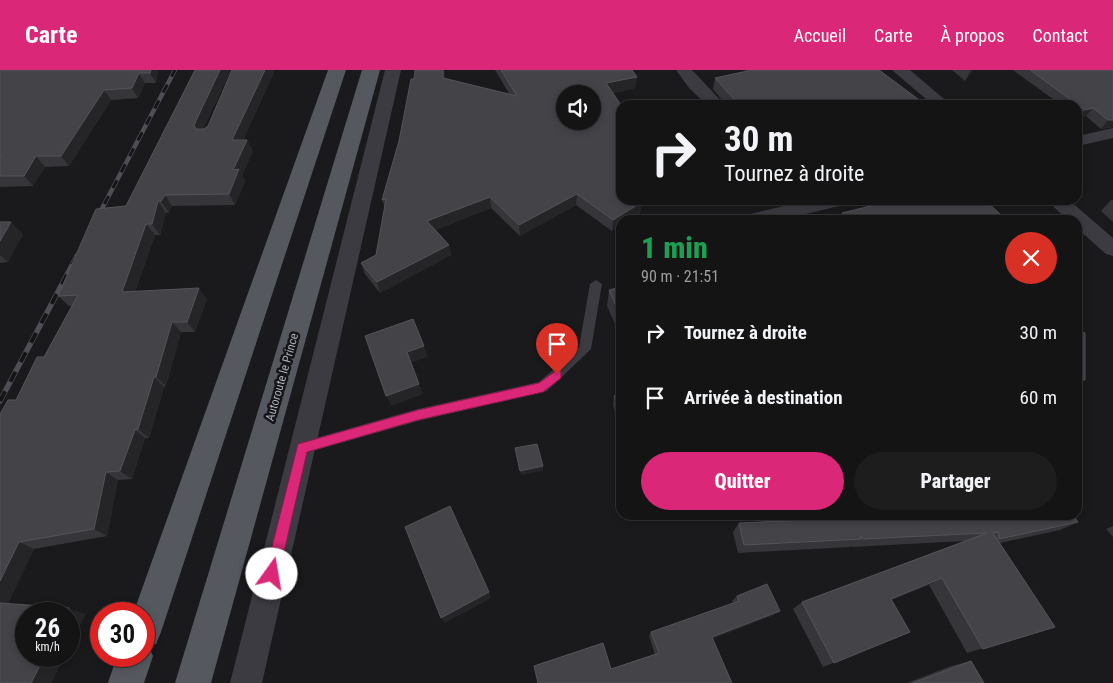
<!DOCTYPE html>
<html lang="fr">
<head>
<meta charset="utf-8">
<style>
	:root { --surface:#141415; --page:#1d1d1e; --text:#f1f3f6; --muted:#9d9ea0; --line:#333334; --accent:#db2777 }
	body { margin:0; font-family:"Roboto Condensed",sans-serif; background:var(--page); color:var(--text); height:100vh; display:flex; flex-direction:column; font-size:19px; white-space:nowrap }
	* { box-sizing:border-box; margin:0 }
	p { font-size:16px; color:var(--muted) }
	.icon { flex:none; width:28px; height:28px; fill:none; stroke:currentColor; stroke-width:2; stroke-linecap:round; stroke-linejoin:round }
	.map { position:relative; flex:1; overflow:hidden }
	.sheet { position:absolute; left:616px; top:145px; width:466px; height:305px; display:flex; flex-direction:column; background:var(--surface); border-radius:15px; box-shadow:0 2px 8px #0003,0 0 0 1px var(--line) }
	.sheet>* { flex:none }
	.guide { position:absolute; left:616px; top:30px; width:466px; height:105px; border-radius:15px; box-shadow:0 2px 8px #0003,0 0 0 1px var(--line); background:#141415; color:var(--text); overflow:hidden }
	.tools { position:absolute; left:556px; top:15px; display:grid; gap:10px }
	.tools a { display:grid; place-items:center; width:45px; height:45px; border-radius:50%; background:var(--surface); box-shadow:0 2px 8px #0003,0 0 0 1px var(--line); font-size:25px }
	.speed { position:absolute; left:15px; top:532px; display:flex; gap:10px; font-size:25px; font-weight:700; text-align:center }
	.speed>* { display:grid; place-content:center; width:65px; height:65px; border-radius:50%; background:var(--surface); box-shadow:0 2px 8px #0003,0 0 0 1px var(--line); line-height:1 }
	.speed small { font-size:12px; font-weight:400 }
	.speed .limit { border:8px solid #d22; background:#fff; color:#111 }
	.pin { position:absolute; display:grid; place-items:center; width:42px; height:42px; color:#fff; margin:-51px -21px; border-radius:50% 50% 50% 0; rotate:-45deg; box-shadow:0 0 5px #0007 }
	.pin .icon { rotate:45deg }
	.me { position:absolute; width:55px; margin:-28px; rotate:13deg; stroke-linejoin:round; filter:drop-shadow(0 0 4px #0008) }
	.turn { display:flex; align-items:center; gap:18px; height:105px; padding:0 25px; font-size:22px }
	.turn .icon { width:65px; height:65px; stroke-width:2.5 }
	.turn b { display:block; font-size:35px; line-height:42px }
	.round { display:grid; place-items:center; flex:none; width:52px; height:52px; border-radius:26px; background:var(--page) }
	.overview { display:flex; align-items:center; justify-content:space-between; height:85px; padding:0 25px }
	h1 { font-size:30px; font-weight:800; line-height:38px; color:#1e9e55 }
	.button { display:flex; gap:10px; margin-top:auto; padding:10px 25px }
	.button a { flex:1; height:58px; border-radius:30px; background:var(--accent); color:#fff; font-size:20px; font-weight:800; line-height:58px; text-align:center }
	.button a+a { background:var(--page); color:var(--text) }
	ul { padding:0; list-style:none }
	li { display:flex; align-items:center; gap:15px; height:65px; padding:0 25px }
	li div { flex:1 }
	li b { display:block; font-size:19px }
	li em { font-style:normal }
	header { display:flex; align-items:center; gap:30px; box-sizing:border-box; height:70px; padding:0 25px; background:var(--accent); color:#fff }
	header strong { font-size:24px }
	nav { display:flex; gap:28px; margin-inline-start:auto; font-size:18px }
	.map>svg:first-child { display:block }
</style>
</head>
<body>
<header>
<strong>Carte</strong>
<nav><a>Accueil</a><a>Carte</a><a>À propos</a><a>Contact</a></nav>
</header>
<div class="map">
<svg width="1113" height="613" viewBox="0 0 1113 613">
	<rect width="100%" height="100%" fill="#1a1a1c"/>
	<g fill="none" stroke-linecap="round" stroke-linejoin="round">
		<path fill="#3b3b41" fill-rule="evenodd" d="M596 210 602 214 591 279 547 321 418 351 302 384 297 382 295 378 297 374 302 372 418 339 539 312 579 277 590 214Z"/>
		<g fill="#3b3b41" fill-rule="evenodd">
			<path d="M385 0H401L262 613H230Z"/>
			<path d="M676 0H692L725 35H707L689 18Z"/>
			<path d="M892 0H910L951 35H933Z"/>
			<path d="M1113 58V68L1078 76V66Z"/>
			<path d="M808 130H846L843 135 781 150H743L746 145Z"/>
			<path d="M1047 130H1069L1113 168V186L1106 184 1078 159V150H1067Z"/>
		</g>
		<g fill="#565860" fill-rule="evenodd">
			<path d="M328 0H346L161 562 156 574 149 577 153 586 144 613H108L117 586H144V544H133Z"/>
			<path d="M362 0H380L211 613H175Z"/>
		</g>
		<g stroke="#4e4f56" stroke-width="4.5">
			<path id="rail-far1" d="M96 150 175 0"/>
		</g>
		<g stroke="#4e4f56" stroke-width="5.5">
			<path id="rail" d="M0 331 77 186"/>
		</g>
		<use href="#rail-far1" stroke="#151517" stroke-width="3" stroke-dasharray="9" stroke-linecap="butt"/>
		<use href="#rail" stroke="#151517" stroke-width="4" stroke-dasharray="11" stroke-linecap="butt"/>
	</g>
	<g fill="#36363a">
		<path d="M0 0H158L156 13H145L138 28 111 30 69 96 45 97 33 116 0 117Z"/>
		<path d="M195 0H231L203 59 208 56 232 0H275L243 70H247L253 81 242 105 245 111 235 135 172 136 169 143H166L160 165H155L135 222 207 229 195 262H181L166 316 164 317 149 368H145L132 409 118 410 107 466 34 479 8 533 85 544 51 613H0L16 330 44 287 72 236H69L58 226 126 136Z"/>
		<path d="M495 0H632L637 7 635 18 613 23 621 130 642 132 640 143 629 150H621L612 161 576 135 520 166 491 138 435 160 449 175 451 185 380 223 365 204 361 193 376 185 385 137 382 130 399 71 414 9 445 8 510 25Z"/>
		<path d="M745 0H879L926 35H726L713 19 715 8 745 2Z"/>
		<path d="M952 0H973L965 11Z"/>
		<path d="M1013 0H1113V57L1101 59 1086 46 1079 48 1078 47V35H1061Z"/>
		<path d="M879 130H985L1002 146 999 150H839L842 143 876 135Z"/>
		<path d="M1111 130H1113V152L1101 141Z"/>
		<path d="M0 152 23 164 8 192 0 193Z"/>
		<path d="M621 217V260L618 261 607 236 609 220Z"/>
		<path d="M1078 261 1085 310 1078 316Z"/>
		<path d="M621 324V358L613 336 614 326Z"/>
		<path d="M832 445H1073L1078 452 1060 460 1000 473 1055 557 967 583 929 515 891 530 910 562 823 597 793 539 802 532 964 471 852 477V476L850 477 738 483 733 462 739 453 834 448Z"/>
		<path d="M1113 456V467L1106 459Z"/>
		<path d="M737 526 774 545 655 585 649 566 651 562 733 533 732 531Z"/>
		<path d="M971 591 984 613H907L951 596Z"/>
	</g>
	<g fill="#252528">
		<path d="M151 0H158L156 13 150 3Z"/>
		<path d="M220 0H231L200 66 194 55Z"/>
		<path d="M265 0H275L238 81 232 70Z"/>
		<path d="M443 0H445V19L443 8Z"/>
		<path d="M971 0H973L965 11Z"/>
		<path d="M139 3 145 13 138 28 132 18Z"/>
		<path d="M637 7 635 18 606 24V13Z"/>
		<path d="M104 20 111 30 69 96 61 86Z"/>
		<path d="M1093 38 1086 46 1079 48 1085 40Z"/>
		<path d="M1108 50H1113V57L1101 59Z"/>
		<path d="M247 70 253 81 242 105 245 111 235 135 229 124 233 100Z"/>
		<path d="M36 86 45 97 33 116 24 106Z"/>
		<path d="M577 124 576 135 520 166 519 155Z"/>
		<path d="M165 125 172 136 169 143 161 131Z"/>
		<path d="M490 127 491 138 429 162 427 151Z"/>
		<path d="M158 131 166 143 160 165 152 154Z"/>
		<path d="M642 132 640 143 629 150H621V155L612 161 613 150Z"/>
		<path d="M1002 146 999 150H988Z"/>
		<path d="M11 152 23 164 8 192 0 185V171Z"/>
		<path d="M146 154 155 165 131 233 122 222Z"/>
		<path d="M449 175 451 185 380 223 377 212Z"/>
		<path d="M199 218 207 229 195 262 187 252Z"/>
		<path d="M620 245H621V260L618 261Z"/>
		<path d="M172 252 181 262 166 316 156 307Z"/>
		<path d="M424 276 428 287 410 293 407 282Z"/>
		<path d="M154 307 164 317 149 368 138 359Z"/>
		<path d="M419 314 423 324 391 336 386 326Z"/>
		<path d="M135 360 145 368 132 409 120 401Z"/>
		<path d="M543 396V401L521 405 520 401Z"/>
		<path d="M106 402 118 410 107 466 94 459Z"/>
		<path d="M19 472 34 479 0 550V511Z"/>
		<path d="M942 508 929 515 879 535 891 529Z"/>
		<path d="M489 522 491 528 445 553 441 548Z"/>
		<path d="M69 538 85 544 69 576V544H66Z"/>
		<path d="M780 541 774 545 708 571 712 567Z"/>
		<path d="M45 586H64L51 613H31Z"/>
	</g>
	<g fill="#434348" stroke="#53545a" fill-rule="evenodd">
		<path d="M0 0H151L150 3H139L132 18 104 20 61 86H36L24 106H0V88L1 86H0Z"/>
		<path d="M195 0H220L194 55 196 59H204L208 56 232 0H265L232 70H247L233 100 239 99 229 124 165 125 161 131H158L152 154H146L122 222 199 218 187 252H172L156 307H154L138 359 135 360 120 401 106 402 94 459 19 472 0 511V344L8 330H16L37 287H44L78 225 58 226 96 139 126 136Z"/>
		<path d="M415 0H443V8L517 26 501 0H632L637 7 606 13 621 35V130H641L642 132 613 150 577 124 519 155 490 127 427 151 449 175 377 212 361 193 376 185 386 129 382 130 399 71 411 9H414ZM565 24H592V51H565Z"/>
		<path d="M752 0H879L926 35H739L715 8Z"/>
		<path d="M1030 0H1113V50H1108L1093 38 1085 40Z"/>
		<path d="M885 130H985L1002 146 988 150H848L842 143 887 132Z"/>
		<path d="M0 152H11L0 171Z"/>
		<path d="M621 217V245H620L609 220Z"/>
		<path d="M413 249 424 276 407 282 419 314 386 326 365 266Z"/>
		<path d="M1078 261 1085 263V310L1078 307Z"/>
		<path d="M621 324V343L614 326Z"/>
		<path d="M537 374 543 396 520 401 515 378Z"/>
		<path d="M450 436 489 522 441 548 405 457Z"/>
		<path d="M847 445H1073L1078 452 999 469 998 462 993 463 1055 557 983 579 942 508 891 529 910 562 834 593 802 532 987 463 863 469 861 466V469L744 475 739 453 849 448Z"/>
		<path d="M767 514 780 541 712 567 732 613H538L534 596 603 573 611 599 659 583 651 562 739 531 737 526Z"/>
		<path d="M0 533 69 538 66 544H26V586H45L31 613H0Z"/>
		<path d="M971 591 984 613H913Z"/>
	</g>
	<path fill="#db2777" stroke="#8e194d" d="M557 300 561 301V308L543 322 418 350 307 382 279 504 277 509 272 511 267 509 265 504 298 374 418 340 539 313Z"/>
	<g text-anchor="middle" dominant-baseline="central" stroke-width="5" stroke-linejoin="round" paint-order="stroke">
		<g font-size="12" fill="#acafbc" stroke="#151517">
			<text transform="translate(282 307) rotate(-74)">Autoroute le Prince</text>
		</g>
	</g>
</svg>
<div class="tools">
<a><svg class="icon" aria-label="sound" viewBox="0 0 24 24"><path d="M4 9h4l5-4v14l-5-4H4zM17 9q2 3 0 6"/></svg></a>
</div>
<div class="speed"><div>26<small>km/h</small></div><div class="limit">30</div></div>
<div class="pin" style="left:557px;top:304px;background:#d93025"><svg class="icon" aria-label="arrive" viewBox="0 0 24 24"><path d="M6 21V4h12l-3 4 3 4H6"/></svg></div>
<svg class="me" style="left:272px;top:504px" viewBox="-20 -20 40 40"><circle r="19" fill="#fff"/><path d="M0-13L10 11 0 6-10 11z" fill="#db2777"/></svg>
<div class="guide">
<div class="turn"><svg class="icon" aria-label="right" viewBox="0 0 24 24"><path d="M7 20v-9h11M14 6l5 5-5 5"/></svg><div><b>30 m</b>Tournez à droite</div></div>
</div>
<section class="sheet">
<div class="overview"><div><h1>1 min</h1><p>90 m · 21:51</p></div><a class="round" style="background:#d93025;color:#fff"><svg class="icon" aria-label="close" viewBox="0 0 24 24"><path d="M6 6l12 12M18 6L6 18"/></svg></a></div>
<ul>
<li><svg class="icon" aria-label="right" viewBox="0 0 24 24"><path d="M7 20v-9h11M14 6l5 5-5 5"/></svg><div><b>Tournez à droite</b></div><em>30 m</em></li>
<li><svg class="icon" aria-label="arrive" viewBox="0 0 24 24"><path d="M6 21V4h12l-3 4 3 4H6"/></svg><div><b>Arrivée à destination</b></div><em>60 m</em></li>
</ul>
<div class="button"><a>Quitter</a><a>Partager</a></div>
</section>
</div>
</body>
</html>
